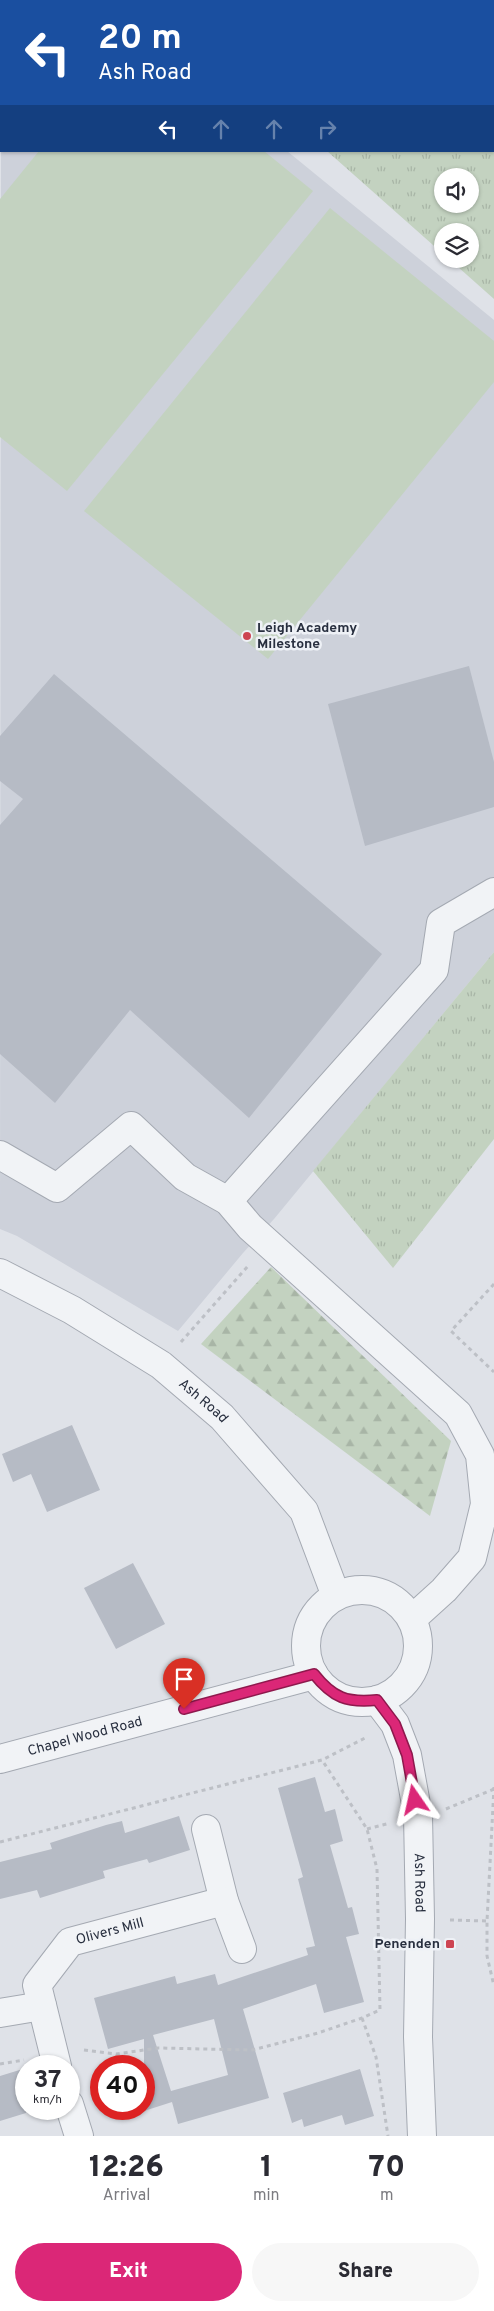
<!DOCTYPE html>
<html lang="en">
<head>
<meta charset="utf-8">
<style>
	:root { --surface:#fff; --page:#f7f7f7; --text:#2b2b33; --muted:#7c7c81; --accent:#db2777 }
	body { margin:0; font-family:Overpass,sans-serif; background:var(--page); color:var(--text); height:100vh; display:flex; flex-direction:column; font-size:19px; white-space:nowrap }
	* { box-sizing:border-box; margin:0 }
	p { font-size:16px; color:var(--muted) }
	.icon { flex:none; width:28px; height:28px; fill:none; stroke:currentColor; stroke-width:2; stroke-linecap:round; stroke-linejoin:round }
	.map { position:relative; height:2136px; overflow:hidden }
	.side { display:flex; flex-direction:column; background:var(--surface); flex:1 }
	.side>* { flex:none }
	.hud { position:absolute; left:0px; top:0px; width:495px; height:152px; box-shadow:0 1px 4px #0004; background:#1a4fa0; color:#fff; overflow:hidden }
	.controls { position:absolute; left:434px; top:168px; display:grid; gap:10px }
	.controls a { display:grid; place-items:center; width:45px; height:45px; border-radius:50%; background:var(--surface); box-shadow:0 1px 4px #0004; font-size:25px }
	.speed { position:absolute; left:15px; top:2055px; display:flex; gap:10px; font-size:25px; font-weight:700; text-align:center }
	.speed>* { display:grid; place-content:center; width:65px; height:65px; border-radius:50%; background:var(--surface); box-shadow:0 1px 4px #0004; line-height:1 }
	.speed small { font-size:12px; font-weight:400 }
	.speed .limit { border:8px solid #d22; background:#fff; color:#111 }
	.pin { position:absolute; display:grid; place-items:center; width:42px; height:42px; color:#fff; margin:-51px -21px; border-radius:50% 50% 50% 0; rotate:-45deg; box-shadow:0 0 5px #0007 }
	.pin .icon { rotate:45deg }
	.me { position:absolute; width:55px; margin:-28px; rotate:349deg; stroke-linejoin:round; filter:drop-shadow(0 0 4px #0008) }
	.turn { display:flex; align-items:center; gap:18px; height:105px; padding:0 15px; font-size:22px }
	.turn .icon { width:65px; height:65px; stroke-width:2.5 }
	.turn b { display:block; font-size:35px; line-height:42px }
	.lanes { display:flex; align-items:center; height:48px; padding:0 15px; background:#0003; justify-content:center; gap:25px; direction:ltr }
	.lanes .off { opacity:.35 }
	.eta { display:flex; justify-content:space-evenly; align-items:center; height:85px; text-align:center }
	.eta b { font-size:30px; font-weight:800; line-height:35px }
	.button { display:flex; gap:10px; margin-top:auto; padding:10px 15px }
	.button a { flex:1; height:58px; border-radius:30px; background:var(--accent); color:#fff; font-size:20px; font-weight:800; line-height:58px; text-align:center }
	.button a+a { background:var(--page); color:var(--text) }
	.map>svg:first-child { display:block }
</style>
</head>
<body>
<div class="map">
<svg width="494" height="2136" viewBox="0 0 494 2136">
	<defs>
		<pattern id="grass-tufts" width="24" height="20" patternUnits="userSpaceOnUse" patternTransform="scale(1.25)"><rect width="24" height="20" fill="#c3d2c0"/><path d="M3 7l-1-3M5 7V3M7 7l1-3M15 17l-1-3M17 17v-4M19 17l1-3" fill="none" stroke="#a8b5a6"/></pattern>
		<pattern id="forest-firs" width="22" height="20" patternUnits="userSpaceOnUse" patternTransform="scale(1.25)"><rect width="22" height="20" fill="#c3d2c0"/><path d="M5 1l3.5 6h-7zM16 11l3.5 6h-7z" fill="#a8b5a6"/></pattern>
	</defs>
	<rect width="100%" height="100%" fill="#dfe2e8"/>
	<path fill="#cdd1da" d="M1 141V151H287L494 320V952L274 1219 243 1253 178 1331 17 1236 0 1229Z"/>
	<g fill="url(#grass-tufts)" fill-rule="evenodd">
		<path d="M157 0H494V299L449 259H470V231H442V253L327 151H494V1ZM442 176H470V204H442Z"/>
		<path d="M494 952V1139L393 1268 313 1171Z"/>
	</g>
	<path fill="url(#forest-firs)" d="M271 1267 451 1441 430 1516 201 1344Z"/>
	<g fill="#c3d2c0">
		<path d="M39 151H264L313 191 67 491 0 437V199Z"/>
		<path d="M330 208 494 341V382L268 659 84 511Z"/>
	</g>
	<g fill="#b6bbc5" fill-rule="evenodd">
		<path d="M469 666 494 762V807L365 846 328 704Z"/>
		<path d="M54 674 382 954 249 1118 130 1010 55 1103 0 1054V825L23 799 0 781V736Z"/>
		<path d="M72 1425 100 1490 47 1512 31 1474 13 1482 2 1454Z"/>
		<path d="M133 1563 165 1624 116 1649 84 1588Z"/>
		<path d="M315 1777 325 1812 335 1809 343 1841 330 1845 348 1908 352 1907 359 1934 346 1937 364 2002 324 2013 316 1984 243 2009 269 2098 178 2124 172 2102 144 2111V2039L108 2049 94 1998 175 1976 177 1984 215 1974 218 1985 308 1955 306 1948 315 1946 298 1879 303 1877 278 1788ZM214 2019 228 2075 171 2091 153 2035Z"/>
		<path d="M179 1816 190 1850 149 1863 147 1859 103 1871 105 1878 40 1898 37 1890 0 1899V1862L52 1849 50 1843 106 1825 122 1821 125 1833Z"/>
		<path d="M26 2068V2113L0 2121V2076Z"/>
		<path d="M360 2069 374 2116 345 2125 342 2115 304 2127 302 2119 292 2123 283 2093Z"/>
	</g>
	<g fill="none" stroke-linecap="round" stroke-linejoin="round">
		<g stroke="#a4a9b2" stroke-width="30">
			<g id="minor">
				<path d="M0 1155 57 1188 131 1126 185 1177 228 1201 250 1227 458 1414 480 1455 485 1504 472 1558 444 1590 412 1619"/>
				<path d="M228 1201 434 970 441 923 494 892"/>
				<path id="s1" d="M0 1273 72 1310 161 1365 222 1417 304 1511 336 1596"/>
				<circle cx="362" cy="1646" r="56"/>
				<path id="s2" d="M377 1700 395 1724 407 1755 418 1815 420 1919 418 2037 422 2136"/>
				<path id="s3" d="M0 1759 314 1675"/>
				<path d="M206 1829 224 1901 242 1949"/>
				<path d="M0 2013 42 2006"/>
				<path id="s4" d="M57 2066 37 1985 70 1942 224 1901"/>
				<path d="M69 2104 79 2136"/>
			</g>
		</g>
		<g stroke="#bdc0c6" stroke-width="3" stroke-dasharray="4 4" stroke-linecap="butt">
			<path d="M494 1284 451 1331 494 1372"/>
			<path d="M181 1342 248 1266"/>
			<path d="M494 1787 487 1921V1956L494 1986"/>
			<path d="M446 1809 494 1789"/>
			<path d="M367 1829 390 1823"/>
			<path d="M0 1842 322 1760 367 1737"/>
			<path d="M450 1920 487 1921"/>
			<path d="M362 2018 376 2057 388 2136"/>
			<path d="M84 2050 116 2054 158 2048 252 2050 318 2033 362 2018 380 2010 377 1869 367 1829 322 1760"/>
			<path d="M0 2064 24 2060"/>
		</g>
		<use href="#minor" stroke="#f1f3f6" stroke-width="28"/>
	</g>
	<g fill="none" stroke-linecap="round" stroke-linejoin="round">
		<g stroke="#8e194d" stroke-width="12">
			<path id="route" d="M184 1709 314 1674C333 1698 347 1703 377 1700L395 1724 407 1755 415 1800"/>
		</g>
		<use href="#route" stroke="#db2777" stroke-width="9"/>
	</g>
	<g fill="#cd4452" stroke="#eef1f6" stroke-width="2">
		<circle cx="247" cy="636" r="5"/>
		<rect x="445" y="1939" width="10" height="10" rx="2.5"/>
	</g>
	<g text-anchor="middle" dominant-baseline="central" stroke-width="5" stroke-linejoin="round" paint-order="stroke">
		<g font-size="14" font-weight="bold" fill="#282f3f" stroke="#eef1f6" text-anchor="start">
			<text x="257" y="628">Leigh Academy<tspan x="257" dy="16">Milestone</tspan></text>
			<text x="440" y="1944" text-anchor="end">Penenden</text>
		</g>
		<g font-size="14" fill="#282f3f" stroke="#eef1f6">
			<text stroke="none"><textPath href="#s1" startOffset="241">Ash Road</textPath></text>
			<text stroke="none"><textPath href="#s3" startOffset="88">Chapel Wood Road</textPath></text>
			<text stroke="none"><textPath href="#s2" startOffset="192">Ash Road</textPath></text>
			<text stroke="none"><textPath href="#s4" startOffset="179">Olivers Mill</textPath></text>
		</g>
	</g>
</svg>
<div class="controls">
<a><svg class="icon" aria-label="sound" viewBox="0 0 24 24"><path d="M4 9h4l5-4v14l-5-4H4zM17 9q2 3 0 6"/></svg></a>
<a><svg class="icon" aria-label="layers" viewBox="0 0 24 24"><path d="M12 4l9 5-9 5-9-5zM3 14l9 5 9-5"/></svg></a>
</div>
<div class="speed"><div>37<small>km/h</small></div><div class="limit">40</div></div>
<div class="pin" style="left:184px;top:1709px;background:#d93025"><svg class="icon" aria-label="arrive" viewBox="0 0 24 24"><path d="M6 21V4h12l-3 4 3 4H6"/></svg></div>
<svg class="me" style="left:415px;top:1800px" viewBox="-20 -20 40 40"><path d="M0-17L14 15 0 8-14 15z" fill="#db2777" stroke="#fff" stroke-width="4"/></svg>
<div class="hud">
<div class="turn"><svg class="icon" aria-label="left" viewBox="0 0 24 24"><path d="M17 20v-9H6M10 6l-5 5 5 5"/></svg><div><b>20 m</b>Ash Road</div></div>
<div class="lanes"><svg class="icon" aria-label="left" viewBox="0 0 24 24"><path d="M17 20v-9H6M10 6l-5 5 5 5"/></svg><svg class="icon off" aria-label="ahead" viewBox="0 0 24 24"><path d="M12 20V5M6 11l6-6 6 6"/></svg><svg class="icon off" aria-label="ahead" viewBox="0 0 24 24"><path d="M12 20V5M6 11l6-6 6 6"/></svg><svg class="icon off" aria-label="right" viewBox="0 0 24 24"><path d="M7 20v-9h11M14 6l5 5-5 5"/></svg></div>
</div>
</div>
<section class="side">
<div class="eta">
<div><b>12:26</b><p>Arrival</p></div>
<div><b>1</b><p>min</p></div>
<div><b>70</b><p>m</p></div>
</div>
<div class="button"><a>Exit</a><a>Share</a></div>
</section>
</body>
</html>
